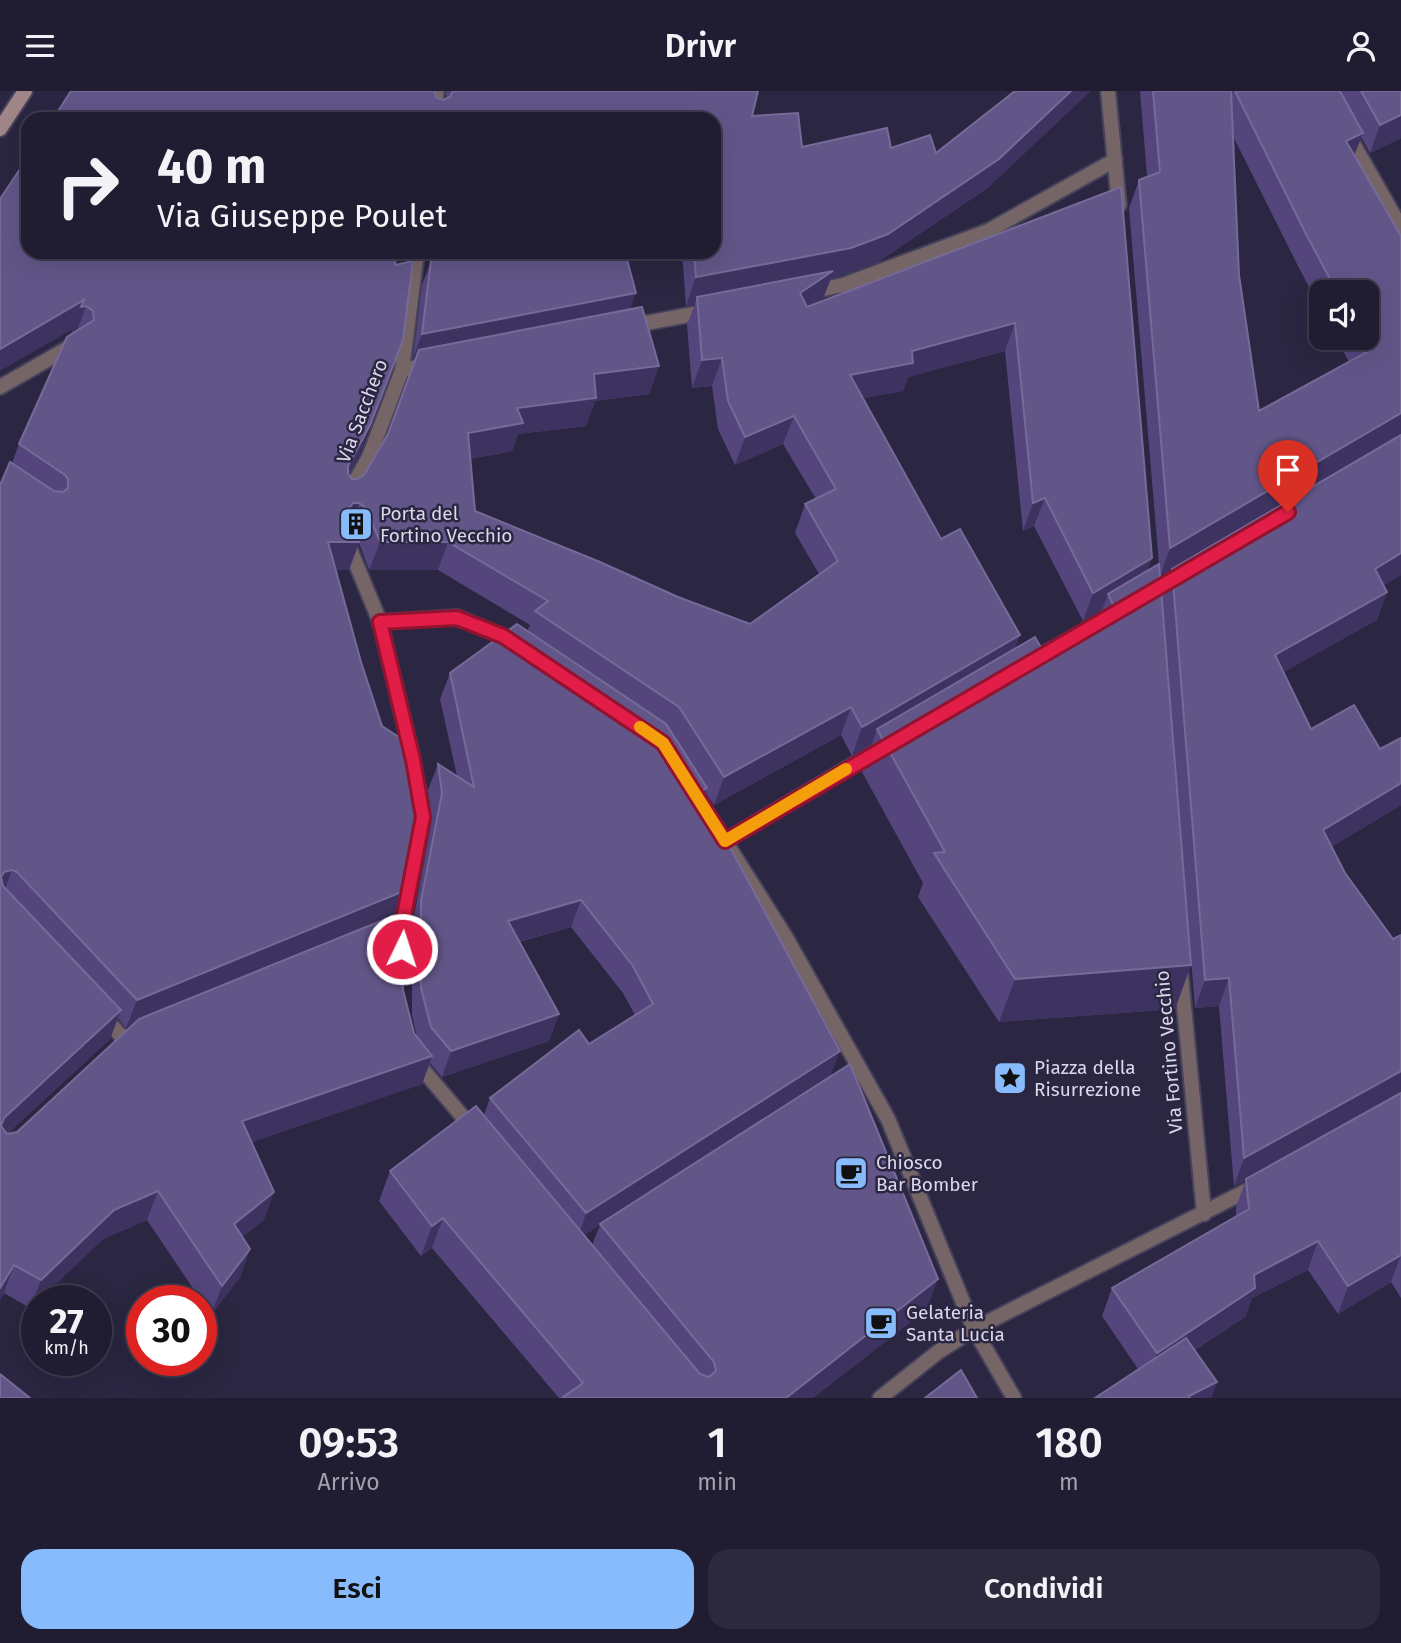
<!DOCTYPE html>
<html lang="it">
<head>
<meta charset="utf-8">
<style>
	:root { --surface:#201c31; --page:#2d293d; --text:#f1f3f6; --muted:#a2a1ab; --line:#3d3a4d; --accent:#87bbfb }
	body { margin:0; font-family:"Fira Sans",sans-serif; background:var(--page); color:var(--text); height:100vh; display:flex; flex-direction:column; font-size:26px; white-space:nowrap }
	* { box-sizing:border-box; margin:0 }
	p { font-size:23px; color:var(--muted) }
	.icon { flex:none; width:38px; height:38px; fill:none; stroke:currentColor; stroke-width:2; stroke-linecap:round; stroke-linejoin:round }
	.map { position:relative; height:1307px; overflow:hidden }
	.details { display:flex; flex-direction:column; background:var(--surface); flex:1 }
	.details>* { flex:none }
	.banner { position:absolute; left:21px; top:21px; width:700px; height:147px; border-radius:21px; box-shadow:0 7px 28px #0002,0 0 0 2px var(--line); background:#201c31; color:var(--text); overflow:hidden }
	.controls { position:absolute; left:1309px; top:189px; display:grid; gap:14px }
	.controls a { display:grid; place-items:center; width:70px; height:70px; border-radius:14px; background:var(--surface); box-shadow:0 7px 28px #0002,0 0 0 2px var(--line); font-size:35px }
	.speed { position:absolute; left:21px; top:1194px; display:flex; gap:14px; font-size:35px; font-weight:700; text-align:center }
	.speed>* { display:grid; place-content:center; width:91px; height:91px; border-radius:50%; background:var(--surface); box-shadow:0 7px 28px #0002,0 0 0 2px var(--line); line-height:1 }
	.speed small { font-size:18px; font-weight:400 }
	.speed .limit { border:10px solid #d22; background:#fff; color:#111 }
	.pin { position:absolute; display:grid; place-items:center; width:60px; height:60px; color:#fff; margin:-72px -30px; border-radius:50% 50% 50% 0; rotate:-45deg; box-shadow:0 0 7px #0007 }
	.pin .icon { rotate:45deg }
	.me { position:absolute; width:77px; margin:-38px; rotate:4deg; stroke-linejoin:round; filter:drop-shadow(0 0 5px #0008) }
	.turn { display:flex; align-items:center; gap:24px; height:147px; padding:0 21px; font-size:32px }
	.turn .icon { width:91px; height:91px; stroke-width:2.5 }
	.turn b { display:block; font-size:49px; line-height:60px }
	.eta { display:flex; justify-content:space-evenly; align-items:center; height:119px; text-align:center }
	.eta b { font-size:42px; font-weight:600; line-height:49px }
	.primary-button { display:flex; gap:14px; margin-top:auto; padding:14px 21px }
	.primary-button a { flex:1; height:80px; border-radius:21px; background:var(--accent); color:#111; font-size:28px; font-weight:600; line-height:80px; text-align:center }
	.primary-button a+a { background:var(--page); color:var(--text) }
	header { display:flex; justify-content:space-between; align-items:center; height:91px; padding:0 21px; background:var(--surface); font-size:32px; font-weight:600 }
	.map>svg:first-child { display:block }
</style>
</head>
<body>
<header><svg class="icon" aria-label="menu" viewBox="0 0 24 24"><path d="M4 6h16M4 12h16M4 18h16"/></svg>Drivr<svg class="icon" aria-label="person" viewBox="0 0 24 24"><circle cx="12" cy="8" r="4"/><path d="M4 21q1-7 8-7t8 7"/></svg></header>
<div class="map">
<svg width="1401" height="1307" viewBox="0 0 1401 1307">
	<rect width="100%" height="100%" fill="#2b2641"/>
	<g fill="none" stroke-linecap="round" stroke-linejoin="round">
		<g stroke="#47425c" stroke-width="18">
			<g id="minor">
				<path d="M1108 0 1119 114"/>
				<path d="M433 28 437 0"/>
				<path d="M1348 44 1401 137"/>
				<path d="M809 201 843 194 988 140 1115 69"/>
				<path d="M630 235 710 220"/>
				<path d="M402 279 431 273"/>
				<path d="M0 296 75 253"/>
				<path d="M348 403 369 366 402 279 417 161"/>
				<path d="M347 451 380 531 413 669"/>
				<path d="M380 531 457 526 503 545 516 553"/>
				<path d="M1028 572 1114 523"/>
				<path d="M723 747 785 845 888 1028 974 1238 1014 1307"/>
				<path d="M725 750 883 656"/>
				<path d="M387 841 402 835 423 726 418 696"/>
				<path d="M1181 884 1204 1123"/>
				<path d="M101 923 124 948"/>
				<path d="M414 968 473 1038"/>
				<path d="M880 1307 938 1261 974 1238 1256 1095"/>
			</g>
		</g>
		<g stroke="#47425c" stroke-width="18">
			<path id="secondary" d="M0 38 25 0"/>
		</g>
		<use href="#minor" stroke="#766567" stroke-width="14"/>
		<use href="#secondary" stroke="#a08589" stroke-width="14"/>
	</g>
	<g fill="#54467d" fill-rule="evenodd">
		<path d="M446 0H758L752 25 802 56 891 57 936 62 989 96 878 171 840 185 831 187 823 208 814 214 1121 96 1152 467 1147 480 1191 874 1175 918 999 931 918 806 923 792 862 681 872 653 852 665 841 644 714 714 705 701 703 707 830 986 927 1218 813 1307H559L432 1157 421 1165 379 1110 390 1080 484 1024 490 1007 589 953 635 924 623 902 571 836 519 851 559 923 549 950 442 986 430 972 422 993 252 1051 264 1129 242 1146 250 1158 240 1186 211 1224 147 1129 103 1148 39 1209H37V1211L30 1217 4 1202 0 1209V392H1L12 372 19 353 73 238 0 108 360 362 348 384 352 388H357L364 384 388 343 417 266 413 267 422 194 431 170 630 219 659 275 649 303 595 310 586 335 518 343 512 360 470 368 475 420 678 506 750 533 819 483 795 442 805 413 816 408 783 353 735 374 718 338 712 295 692 297 687 234 695 213 686 215 682 161H714V28H53L437 7 443 9 446 8ZM1005 260 1023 440 1034 435 1083 530 1102 519 1095 537 1046 565 1015 557 941 448 863 307 903 300 908 286ZM359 452 369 479H438L530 534 527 540 450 582 440 608 457 685 438 673 428 699 432 728 412 836V924L417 946 414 942 403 899 395 824 336 479H349ZM118 927 126 937 133 934 17 1041 7 1043 110 948ZM600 1134 592 1154 584 1144Z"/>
		<path d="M1140 0H1401V47L1370 62 1361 46 1354 65 1401 145V484L1384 494 1387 501 1377 529 1283 581 1311 638 1354 614 1380 658 1401 647V714L1331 756 1345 782 1393 848 1401 844V1207L1391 1191 1338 1223 1308 1179 1252 1207 1245 1226 1195 1259 1217 1291 1211 1307H1095L1138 1278 1102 1225 1112 1197 1236 1125V1116L1246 1089 1234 1095 1219 915 1195 917 1162 506 1172 478 1397 347 1160 485 1129 117 1139 89 1147 85ZM1233 45 1297 173 1321 219V201H1367V247H1336L1349 271 1259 320 1239 184Z"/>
	</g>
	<g fill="#3e3360">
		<path d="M1071 0H1091L989 96 878 171 840 185 831 187 823 208 789 230 697 206 695 213 686 215 696 186Z"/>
		<path d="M508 24 683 25 682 28H507Z"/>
		<path d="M1401 24V47L1370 62 1380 34Z"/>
		<path d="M1363 42 1352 70 1346 50Z"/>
		<path d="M636 202 627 226 413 267 422 243Z"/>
		<path d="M84 209 86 215 76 243 71 244 73 238 0 280V258Z"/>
		<path d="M1015 232 1005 260 908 286 903 300 840 312 850 284 912 260Z"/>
		<path d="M722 267 712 295 692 297 702 269Z"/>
		<path d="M659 275 649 303 595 310 586 335 518 343 512 360 458 370 468 342 517 317 594 283Z"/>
		<path d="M393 277 360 362 337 403 348 375Z"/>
		<path d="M1401 322V347H1396L1160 485 1170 457Z"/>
		<path d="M794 325 783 353 735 374 745 346Z"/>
		<path d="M1045 407 1034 435 1023 440 1033 412Z"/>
		<path d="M353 412H359L349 440 348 419Z"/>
		<path d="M328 451H359L349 479H318Z"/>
		<path d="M380 451H448L438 479H369Z"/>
		<path d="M1401 462V484L1364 506 1375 478Z"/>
		<path d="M1152 467 1142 495 1108 503 1102 519 1083 530 1093 502Z"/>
		<path d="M1387 501 1377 529 1264 592 1275 564Z"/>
		<path d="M1020 544 1010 572 877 638 872 653 852 665 862 636Z"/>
		<path d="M851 616 841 644 714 714 724 686Z"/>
		<path d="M1401 692V714L1313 767 1323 739Z"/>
		<path d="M707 697 697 724 700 701Z"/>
		<path d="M12 779 2 807 0 788 4 781Z"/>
		<path d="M404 800 394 828 126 937 137 909Z"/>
		<path d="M581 809 571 836 498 856 508 830Z"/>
		<path d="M1191 874 1175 918 999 931 1015 888Z"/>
		<path d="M1229 887 1219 915 1195 917 1205 889Z"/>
		<path d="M121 919 110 948 0 1049V1037L4 1027Z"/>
		<path d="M559 923 549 950 442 986 451 960Z"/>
		<path d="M840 960 830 987 577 1149 586 1122Z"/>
		<path d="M432 965 422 993 232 1058 242 1030Z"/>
		<path d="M1401 980V1005H1396L1234 1095 1244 1067Z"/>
		<path d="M158 1100 147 1129 103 1148 39 1209H37V1211L30 1217 41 1189 114 1119Z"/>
		<path d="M274 1101 264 1129 223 1161 234 1133Z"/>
		<path d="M443 1127 432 1157 421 1165 432 1135Z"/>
		<path d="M1318 1150 1308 1179 1252 1207 1245 1226 1147 1290 1157 1262 1254 1184Z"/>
		<path d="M250 1158 240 1186 211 1224 222 1195Z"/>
		<path d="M1401 1164 1391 1191 1338 1223 1348 1195Z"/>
		<path d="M14 1174 4 1202 0 1209V1197Z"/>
		<path d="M938 1188 927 1218 813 1307H786Z"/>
		<path d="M1217 1291 1211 1307H1188L1189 1305Z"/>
	</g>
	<g fill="#625689" stroke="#756a98" stroke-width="2">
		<path d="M71 0H434L437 7 443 9 450 6 453 0H758L752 25 798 22 802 56 887 37 891 57 930 44 936 62 1015 0H1071L999 68 888 143 851 157 696 186 694 161H714V28H684L683 25 508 24 507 28H53Z"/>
		<path d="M1153 0H1231L1239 184 1259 320 1369 260 1361 247H1367V201H1337L1307 145 1235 0H1340L1363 42 1346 50 1401 145V322L1170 457 1139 89 1160 81Z"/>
		<path d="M1361 0H1401V24L1380 34Z"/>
		<path d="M28 66V161H396L395 174 413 170 403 249 370 334 348 375V383L352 388H357L364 384 388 343 419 259 642 216 659 275 594 283 596 307 517 317 523 332 468 342 475 420 600 471 678 506 750 533 838 470 805 413 836 398 794 325 745 346 728 310 722 267 702 269 697 206 833 180 800 202 807 216 1121 96 1152 467 1093 502 1045 407 1033 412 1015 232 912 260 913 272 850 284 941 448 960 438 1020 544 862 636 851 616 724 686 679 616 535 520 548 510 448 451H380L366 417 359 412H353L348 419V424L359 451H328L361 571 382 635 416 657 423 698 404 800 137 909 17 781 12 779 4 781 1 786 3 795 121 919 4 1027 1 1035 7 1043 17 1041 139 928 403 821V899L414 942 432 965 242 1030 274 1101 234 1133 250 1158 222 1195 158 1100 114 1119 41 1189 14 1174 0 1197V392H1L10 371 54 400 63 401 68 397V388L65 384 19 353 67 246 94 229 93 220 86 215 81 216 84 209 0 258V108Z"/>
		<path d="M477 161H625L636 202 422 243 431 170Z"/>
		<path d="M1401 344V462L1375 478 1387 501 1275 564 1311 638 1354 614 1380 658 1401 647V692L1323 739 1345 782 1393 848 1401 844V980L1244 1067 1229 887 1205 889 1172 478Z"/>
		<path d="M1159 473 1191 874 1015 888 934 762 945 761 877 638 1035 546 1046 565 1118 524 1108 503Z"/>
		<path d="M517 533 666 633 707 697 700 701 840 960 586 1122 490 1007 579 939 589 953 653 913 633 875 581 809 508 830 559 923 451 960 431 936 421 897V810L442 702 438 673 474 696 450 582Z"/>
		<path d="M850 973 938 1188 786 1307H562L583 1292 443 1127 432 1135 390 1080 476 1015 700 1283 709 1286 716 1280 714 1271 600 1133Z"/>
		<path d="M1401 1002V1164L1348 1195 1318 1150 1254 1184 1255 1197 1157 1262 1112 1197 1249 1118 1246 1088Z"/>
		<path d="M1186 1247 1217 1291 1189 1305 1190 1307H1095Z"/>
		<path d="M961 1279 977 1307H925Z"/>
		<path d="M0 1283 30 1307H0Z"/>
	</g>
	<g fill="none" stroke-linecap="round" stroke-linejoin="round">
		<g stroke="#92132f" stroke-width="18">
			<path id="route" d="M402 858V835L423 726 413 669 380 531 457 527 503 545 663 652 725 750 1288 421"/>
		</g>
		<use href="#route" stroke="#e11d48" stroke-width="12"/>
		<path stroke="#f59e0b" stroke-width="12" d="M640 636 663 652 725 750 846 678"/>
	</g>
	<defs>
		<g id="building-square" transform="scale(1.75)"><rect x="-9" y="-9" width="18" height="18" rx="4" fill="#87bbfb" stroke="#2b2641"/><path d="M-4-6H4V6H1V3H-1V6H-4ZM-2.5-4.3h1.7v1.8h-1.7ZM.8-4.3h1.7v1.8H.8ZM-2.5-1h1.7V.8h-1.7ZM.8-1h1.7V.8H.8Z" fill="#111"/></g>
		<g id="sight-square" transform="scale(1.75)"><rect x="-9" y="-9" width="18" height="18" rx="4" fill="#87bbfb" stroke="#2b2641"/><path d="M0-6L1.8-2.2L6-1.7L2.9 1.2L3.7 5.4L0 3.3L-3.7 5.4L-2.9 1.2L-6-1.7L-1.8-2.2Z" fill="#111"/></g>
		<g id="cafe-square" transform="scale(1.75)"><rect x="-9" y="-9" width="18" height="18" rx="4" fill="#87bbfb" stroke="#2b2641"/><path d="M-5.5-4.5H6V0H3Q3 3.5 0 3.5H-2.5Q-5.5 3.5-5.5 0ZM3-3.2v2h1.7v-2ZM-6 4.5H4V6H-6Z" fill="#111"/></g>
	</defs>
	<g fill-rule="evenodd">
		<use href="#building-square" x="356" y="433"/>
		<use href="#sight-square" x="1010" y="987"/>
		<use href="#cafe-square" x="851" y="1082"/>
		<use href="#cafe-square" x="881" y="1232"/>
	</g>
	<g text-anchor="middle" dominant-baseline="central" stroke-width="5" stroke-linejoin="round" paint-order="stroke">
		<g font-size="19" fill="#dad8ea" stroke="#2b2641">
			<text transform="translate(362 320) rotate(-69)">Via Sacchero</text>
			<text transform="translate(1169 961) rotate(-95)">Via Fortino Vecchio</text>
		</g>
		<g font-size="19" fill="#dad8ea" stroke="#2b2641" text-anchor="start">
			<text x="380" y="422">Porta del<tspan x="380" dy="22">Fortino Vecchio</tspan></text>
			<text x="1034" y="976">Piazza della<tspan x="1034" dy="22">Risurrezione</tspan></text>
			<text x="876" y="1071">Chiosco<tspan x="876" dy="22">Bar Bomber</tspan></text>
			<text x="906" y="1221">Gelateria<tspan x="906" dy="22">Santa Lucia</tspan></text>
		</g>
	</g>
</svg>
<div class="controls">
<a><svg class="icon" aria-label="sound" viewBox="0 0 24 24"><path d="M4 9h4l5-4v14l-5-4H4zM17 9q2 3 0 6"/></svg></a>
</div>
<div class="speed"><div>27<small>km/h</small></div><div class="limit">30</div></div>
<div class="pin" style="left:1288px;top:421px;background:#d93025"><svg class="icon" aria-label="arrive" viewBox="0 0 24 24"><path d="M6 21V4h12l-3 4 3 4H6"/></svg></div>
<svg class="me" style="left:402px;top:858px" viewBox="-20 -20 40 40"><circle r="17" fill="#e11d48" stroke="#fff" stroke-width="3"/><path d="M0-11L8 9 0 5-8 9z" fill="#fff"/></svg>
<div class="banner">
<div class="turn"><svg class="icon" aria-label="right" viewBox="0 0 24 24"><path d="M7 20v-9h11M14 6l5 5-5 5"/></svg><div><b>40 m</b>Via Giuseppe Poulet</div></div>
</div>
</div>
<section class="details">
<div class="eta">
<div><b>09:53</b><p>Arrivo</p></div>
<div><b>1</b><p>min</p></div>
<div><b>180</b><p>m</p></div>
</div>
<div class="primary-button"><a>Esci</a><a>Condividi</a></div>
</section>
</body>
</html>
